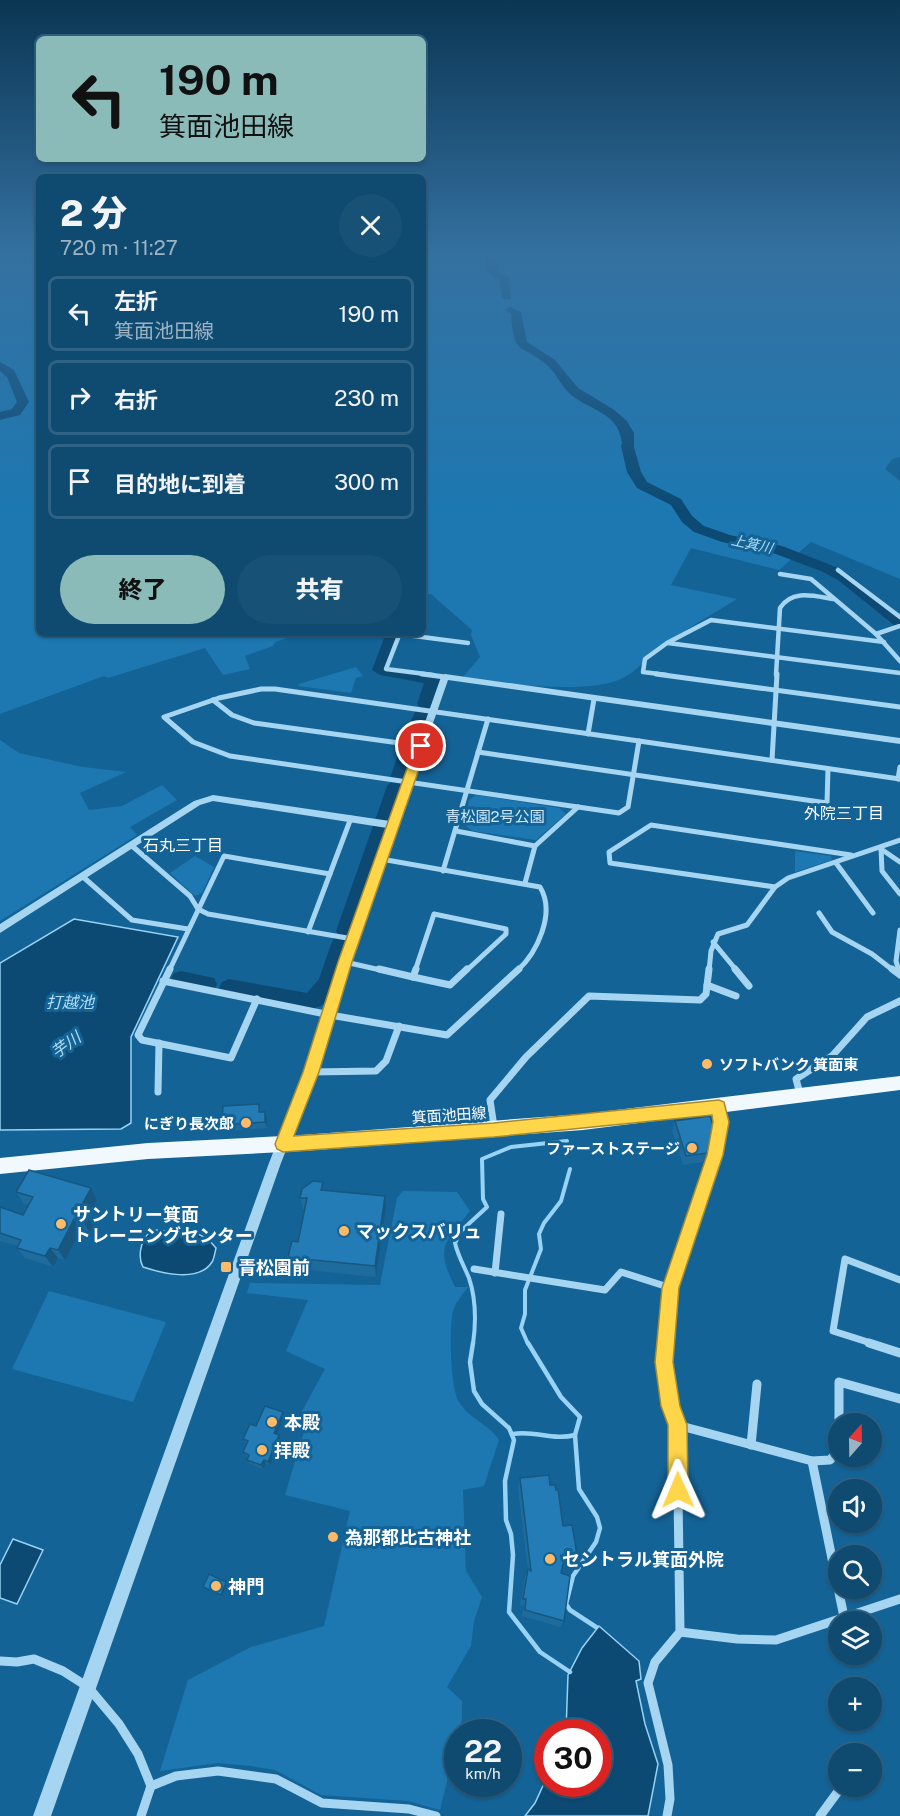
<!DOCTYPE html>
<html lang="ja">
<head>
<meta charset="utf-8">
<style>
	:root { --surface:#0f4a71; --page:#185176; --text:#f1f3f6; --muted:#9bb3c3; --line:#2f6284; --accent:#8bbbb9 }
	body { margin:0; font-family:"Public Sans","Noto Sans JP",sans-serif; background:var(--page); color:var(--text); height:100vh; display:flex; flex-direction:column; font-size:22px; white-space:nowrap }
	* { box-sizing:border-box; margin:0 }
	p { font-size:20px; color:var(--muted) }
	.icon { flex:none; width:33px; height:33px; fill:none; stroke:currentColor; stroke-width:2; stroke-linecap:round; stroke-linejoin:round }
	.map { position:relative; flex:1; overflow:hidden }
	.details { position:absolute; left:36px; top:174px; width:390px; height:462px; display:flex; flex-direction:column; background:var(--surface); border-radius:9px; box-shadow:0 2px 4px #0004,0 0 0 2px var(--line) }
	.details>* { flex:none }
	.guide { position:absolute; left:36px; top:36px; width:390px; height:126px; border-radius:9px; box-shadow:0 2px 4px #0004,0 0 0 2px var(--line); background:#8bbbb9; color:#111; overflow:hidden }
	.needle { width:39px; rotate:20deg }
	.tools { position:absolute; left:828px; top:1413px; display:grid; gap:12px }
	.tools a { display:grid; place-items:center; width:54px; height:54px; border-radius:50%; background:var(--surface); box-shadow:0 2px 4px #0004,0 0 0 2px var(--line); font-size:30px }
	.speed { position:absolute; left:444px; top:1719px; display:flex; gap:12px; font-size:30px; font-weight:700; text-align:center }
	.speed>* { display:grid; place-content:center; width:78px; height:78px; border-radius:50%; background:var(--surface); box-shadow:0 2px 4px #0004,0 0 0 2px var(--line); line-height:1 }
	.speed small { font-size:15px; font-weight:400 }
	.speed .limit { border:9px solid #d22; background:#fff; color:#111 }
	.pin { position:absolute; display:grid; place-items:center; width:51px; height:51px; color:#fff; margin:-26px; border:3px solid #fff; border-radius:50%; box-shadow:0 2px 6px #0007 }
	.me { position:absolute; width:66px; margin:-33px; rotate:359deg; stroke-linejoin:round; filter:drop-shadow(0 0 4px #0008) }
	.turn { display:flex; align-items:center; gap:21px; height:126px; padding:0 24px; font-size:27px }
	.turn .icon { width:78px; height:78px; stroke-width:2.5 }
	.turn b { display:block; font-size:42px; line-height:51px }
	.round { display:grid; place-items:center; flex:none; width:63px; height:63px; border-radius:32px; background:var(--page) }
	.overview { display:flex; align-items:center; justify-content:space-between; height:102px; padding:0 24px }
	h1 { font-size:36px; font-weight:800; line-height:45px }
	.primary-button { display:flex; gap:12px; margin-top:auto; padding:12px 24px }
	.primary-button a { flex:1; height:69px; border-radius:36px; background:var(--accent); color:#111; font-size:24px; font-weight:800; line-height:69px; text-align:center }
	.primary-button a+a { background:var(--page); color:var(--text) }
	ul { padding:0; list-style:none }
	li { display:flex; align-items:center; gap:18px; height:75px; margin:0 12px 9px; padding:0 12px; border:3px solid var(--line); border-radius:9px }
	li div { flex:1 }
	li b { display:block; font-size:22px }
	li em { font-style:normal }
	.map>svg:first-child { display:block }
</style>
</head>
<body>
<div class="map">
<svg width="900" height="1816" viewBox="0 0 900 1816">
	<rect width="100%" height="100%" fill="#146397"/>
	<g fill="#1d78b1">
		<path d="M0 256H39V633H295L296 635 275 642 273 646 245 656 250 669 223 675 205 648 108 678 104 676 0 714Z"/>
		<path d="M423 256H900V457L892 459 885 469 900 481V579L811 542 779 570 691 548 671 585 737 599C711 615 684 630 660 648 646 658 638 671 621 679 585 695 502 683 463 677L480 657 471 635 472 630 431 594H423Z"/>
		<path d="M356 667 363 676 356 678 351 693 298 686 299 684Z"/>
		<path d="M0 740 19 753 83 767 126 772 80 793 89 810 122 806 162 785 177 800 130 827 137 835 0 921Z"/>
		<path d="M476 795 559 808 566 814 536 840 472 831 465 825 469 800Z"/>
		<path d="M795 851 831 856 832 860 795 872Z"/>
		<path d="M195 856 214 867 202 893 195 896 170 873Z"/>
		<path d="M403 1191 457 1192 470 1211C444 1244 435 1247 455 1287H468C462 1295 456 1302 453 1311 449 1327 450 1388 459 1402 469 1419 489 1424 499 1440L484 1486 463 1490 466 1571 482 1597 474 1621 471 1646 447 1687 462 1701V1719L440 1810 408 1801 321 1795 275 1770 251 1766 218 1763 160 1771 188 1680 251 1647 324 1626 350 1511 285 1495 308 1418 301 1413 325 1369 286 1351 308 1300 247 1293 250 1283 380 1285 397 1198Z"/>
		<path d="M49 1291 166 1322 133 1402 12 1369Z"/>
	</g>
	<g fill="#0d4a73" stroke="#98d3f5" stroke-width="1.5">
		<path d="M74 919 178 937 131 1037V1123L121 1129 0 1130V963Z"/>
		<path d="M186 1228 208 1239 216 1248C215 1252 214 1259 212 1262 199 1283 161 1273 143 1267 137 1256 141 1233 156 1230 160 1230 163 1231 166 1231 173 1231 180 1229 186 1228Z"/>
		<path d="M13 1539 43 1550 17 1604 0 1598V1565Z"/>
		<path d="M599 1626 639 1661 641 1679 636 1681 645 1724 658 1764 648 1816H525L535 1803 547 1777 548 1784H598V1732H566L568 1675 582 1648Z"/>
	</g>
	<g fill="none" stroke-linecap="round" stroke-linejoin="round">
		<g stroke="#98d3f5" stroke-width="4">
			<path d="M473 1344C476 1323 476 1299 469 1278 464 1266 458 1256 455 1243L461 1231 487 1207 483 1199 482 1159 511 1147 567 1141"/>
			<path d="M528 1344 521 1328 525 1314V1290L541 1249 539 1234 544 1223 561 1201 570 1169"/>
		</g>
		<g stroke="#98d3f5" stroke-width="4.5">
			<path d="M473 1343 470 1362 474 1391 482 1404 509 1428 514 1440 505 1481 506 1520 511 1534 513 1555 509 1612 540 1652 570 1672"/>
			<path d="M528 1343 561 1397 580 1417 575 1435 579 1489 597 1517 600 1528 596 1542 573 1576 566 1604 570 1610 596 1627"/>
			<path d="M513 1434C534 1430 554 1441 575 1435"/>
		</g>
		<g fill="#0d4a73" fill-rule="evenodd">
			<path d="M485 256H495L499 273 509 277 511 299H503L502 297 499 279C487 278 487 266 485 256Z"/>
			<path d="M510 307 521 312 527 342 555 360 578 388 613 409 627 421 634 433V447L641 472 647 482 681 499 692 516 704 526 730 535 782 546 831 565 848 574 900 615V628L895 626 838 580 821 571 773 553 722 542 694 532 682 522 671 505 637 488 627 472 621 446 622 443C618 410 589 412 568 392 560 384 556 373 548 366 522 342 514 359 511 314L505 310Z"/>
			<path d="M0 362 14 370 29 402 20 415 0 420V412L12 409 17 402 7 377 0 371Z"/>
			<path d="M386 633H402L389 667 433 675 439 676 441 680 431 708 425 709 430 714 421 741 416 746 418 749 408 778 403 783 405 786 356 931 353 937 348 938 351 944 340 980 333 994 321 1006 305 1011 222 994 219 988 222 982 229 979 307 993 319 979 331 944 334 938 339 937 336 931 387 786 392 781 390 778 400 749 405 744 403 741 414 714 416 710 422 709 417 704 424 683 380 675 372 670Z"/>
			<path d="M181 971 214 978 217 984 214 990 207 992 174 985 171 979 174 973Z"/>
		</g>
		<g stroke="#a6d5f2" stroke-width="4.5">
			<path d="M838 570 900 617"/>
			<path d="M780 574 811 579 876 634 900 661"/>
			<path d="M400 633 386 669 433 675"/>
			<path d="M399 634 468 643"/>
			<path d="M876 634 900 626"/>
			<path d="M668 643 900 673"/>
			<path d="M667 675 643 672 645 659 667 643 711 620 884 642"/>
			<path d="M776 675 780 608C792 589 814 596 833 599"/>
		</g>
		<g stroke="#a6d5f2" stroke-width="5">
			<path d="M422 674 445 677"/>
			<path d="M656 674 900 707"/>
			<path d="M261 689H275L639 741 628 807 619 813 230 756 193 742 164 717 219 698Z"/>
			<path d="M213 700 232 715 254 723 421 746"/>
			<path d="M588 734 594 699"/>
			<path d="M639 741 900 779"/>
			<path d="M478 752 827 803 828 769"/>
			<path d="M772 760 777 674"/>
			<path d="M898 779 900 767"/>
			<path d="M456 831 535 846"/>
			<path d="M131 845 190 896 198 909 208 914 353 939"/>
			<path d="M881 848 882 871 900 894"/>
			<path d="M881 849 900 862"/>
			<path d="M381 859 540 887C556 913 537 953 517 971"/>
			<path d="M836 863 873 913"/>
			<path d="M443 871 488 719"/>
			<path d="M82 876 132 920 188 929"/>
			<path d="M525 883 535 846 578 807"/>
			<path d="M775 887 610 863 609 852 651 825 851 855"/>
			<path d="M819 913 832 932 872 954 894 971"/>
			<path d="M308 932 351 818"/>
			<path d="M713 942 737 971"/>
			<path d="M345 962 385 971"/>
			<path d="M169 971 224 856 330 874"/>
			<path d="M415 971 434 914 506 929V934L466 971"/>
			<path d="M709 971 711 951 718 934 747 925 775 887 788 878 900 840"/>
			<path d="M899 971 896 961 900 930"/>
		</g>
		<g stroke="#a6d5f2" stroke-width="7">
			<path d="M170 969 138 1035 142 1040 231 1058 257 999"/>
			<path d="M379 969 413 977"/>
			<path d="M735 969 749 986"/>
			<path d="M892 969 900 975"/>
			<path d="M899 969 900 973"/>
			<path d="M413 977 450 985 467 969"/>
			<path d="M413 977 416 969"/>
			<path d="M163 981 330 1015 447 1035 519 969"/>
			<path d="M707 985 736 996"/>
			<path d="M311 1072 376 1071 386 1061 399 1026"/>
			<path d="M158 1092 159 1043"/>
			<path d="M800 1094 796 1079 832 1056 867 1017 900 1001"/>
			<path d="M494 1127 490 1100 526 1057 589 996 700 1000 706 994 709 969"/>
			<path d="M474 1269 605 1290 621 1272 671 1288"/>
			<path d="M495 1273 501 1214"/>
			<path d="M666 1344C667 1325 667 1303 672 1285 687 1237 725 1154 719 1107"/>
			<path d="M874 1344 833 1331 845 1259 900 1280"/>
		</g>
		<g stroke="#a6d5f2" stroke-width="9">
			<path d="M666 1343C663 1371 667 1399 677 1425L680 1632 655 1662 648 1683 668 1765 670 1799 667 1816"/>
			<path d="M869 1343 900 1353"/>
			<path d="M839 1424V1382L900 1399"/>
			<path d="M677 1425 812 1461 830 1460 838 1451"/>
			<path d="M751 1445 757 1384"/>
			<path d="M812 1461 844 1617"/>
			<path d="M680 1632 737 1639 776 1640 900 1599"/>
			<path d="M0 1661 17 1662 34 1659 63 1671 88 1687 119 1724 138 1754 151 1786 141 1816"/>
			<path d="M151 1786 176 1776 218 1771 276 1779 322 1803 409 1809 436 1816"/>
			<path d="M820 1816 842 1786"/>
		</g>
		<path fill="#a6d5f2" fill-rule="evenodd" d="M445 674 900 738V744L448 680 350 962 317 1072 281 1163 51 1816H33L269 1163 305 1072 340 962 387 828 213 801 200 805 0 933V924L194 801 213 795 390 821 441 677Z"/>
		<path fill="#f1f9ff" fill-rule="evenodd" d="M900 1076V1090L583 1130 302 1151 148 1159 0 1174V1158L148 1143 302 1135 583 1114Z"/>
	</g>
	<g fill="#1e6b9d">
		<path d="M261 1110V1112H265L267 1118V1128L224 1131 222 1125Z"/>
		<path d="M675 1121 707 1153 703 1162 683 1165 672 1130Z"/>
		<path d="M91 1188 97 1200 88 1217 94 1225 90 1233 81 1230 65 1260 58 1258 53 1267 25 1258 17 1248 18 1246 0 1241V1207L23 1215 29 1205 24 1204 16 1192Z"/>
		<path d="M324 1191 386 1208 376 1277 307 1270 306 1276 294 1275 288 1257 298 1242 305 1209H303L300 1198Z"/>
		<path d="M284 1417 277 1434 279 1435 281 1439 270 1466 266 1464 263 1469 249 1463 247 1460 248 1457 246 1456 243 1452 247 1443H246L243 1439 256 1426Z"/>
		<path d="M520 1478 550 1485 563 1526 577 1554 573 1562 563 1563 561 1573 564 1621 560 1627 522 1616 524 1606 520 1605 525 1577 528 1570 518 1489Z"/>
	</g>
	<g fill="#18577f">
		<path d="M265 1112 267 1118V1128L265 1122Z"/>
		<path d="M91 1188 97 1200 88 1217 94 1225 90 1233 83 1222 78 1212Z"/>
		<path d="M385 1196 386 1208 376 1277 375 1266Z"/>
		<path d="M74 1219 81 1230 65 1260 58 1250Z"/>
		<path d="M50 1248 58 1258 53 1267 45 1256Z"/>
		<path d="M304 1259 307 1270 306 1276 303 1265Z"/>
		<path d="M283 1412 284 1417 276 1437 274 1433Z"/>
		<path d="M279 1435 281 1439 270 1466 268 1462Z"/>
		<path d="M264 1460 266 1464 263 1469 261 1465Z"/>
		<path d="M226 1582 227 1583 222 1596 221 1595Z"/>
	</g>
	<g fill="#237cb6" stroke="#18577f" stroke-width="1.5">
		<path d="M259 1104V1112H265V1122L222 1125 223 1106Z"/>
		<path d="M710 1116 713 1125 707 1153 686 1156 675 1121Z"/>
		<path d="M29 1170 91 1188 78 1212 87 1214 83 1222 74 1219 58 1250 50 1248 45 1256 17 1248 21 1240 0 1233V1207L23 1215 33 1197 16 1192Z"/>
		<path d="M313 1181 323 1182 321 1190 385 1196 375 1266 304 1259 303 1265 291 1264 292 1258 288 1257 292 1241 298 1242 307 1198H300L302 1189Z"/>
		<path d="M265 1406 283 1412 274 1433 279 1435 268 1462 264 1460 261 1465 247 1460 249 1455 243 1452 248 1441 243 1439 250 1424 256 1426Z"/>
		<path d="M549 1475 550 1485H555L556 1490 558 1489 563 1526 572 1525 577 1554 565 1556 561 1573 570 1576 564 1621 525 1610 526 1599H523L528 1569 531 1571 520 1478Z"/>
		<path d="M209 1574 226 1582 221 1595 203 1587Z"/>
	</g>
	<linearGradient id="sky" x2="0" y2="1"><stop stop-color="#0b3653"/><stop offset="0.5" stop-color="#3471a1"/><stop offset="1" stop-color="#3471a1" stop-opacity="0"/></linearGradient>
	<rect width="900" height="510" fill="url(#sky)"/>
	<path fill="#ffd54a" stroke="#a68a30" stroke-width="1.5" d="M421 742 427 746 352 962 319 1072 294 1136 494 1123 719 1100 724 1102 729 1122 723 1155 679 1288 673 1362 680 1406 687 1425 688 1490 685 1496 678 1499 671 1496 668 1490V1425L661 1406 655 1362 662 1288 707 1155 713 1122 712 1115 494 1137 283 1152 277 1149 275 1144 303 1072 338 962 415 746Z"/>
	<g fill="#ffba67" stroke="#146397" stroke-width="2">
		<circle cx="707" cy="1064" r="6"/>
		<circle cx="246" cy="1123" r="6"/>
		<circle cx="692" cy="1148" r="6"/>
		<circle cx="61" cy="1224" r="6"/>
		<circle cx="344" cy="1231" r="6"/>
		<rect x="220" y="1261" width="12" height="12" rx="3"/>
		<circle cx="272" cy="1422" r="6"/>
		<circle cx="262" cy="1450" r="6"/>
		<circle cx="333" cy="1537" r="6"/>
		<circle cx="550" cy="1559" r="6"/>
		<circle cx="216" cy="1586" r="6"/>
	</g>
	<g text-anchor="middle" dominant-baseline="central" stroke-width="6" stroke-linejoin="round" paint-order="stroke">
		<g font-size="14" font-style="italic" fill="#b2def9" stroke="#146397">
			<text transform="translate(752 544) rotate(12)">上箕川</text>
		</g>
		<g font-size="15" fill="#ceebfd" stroke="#146397">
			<text x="495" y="816">青松園2号公園</text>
		</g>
		<g font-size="15" font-weight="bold" fill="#fff" stroke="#146397" text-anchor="end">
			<text x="719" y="1064" text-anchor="start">ソフトバンク 箕面東</text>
			<text x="234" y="1123">にぎり長次郎</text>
			<text x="680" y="1148">ファーストステージ</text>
		</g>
		<g font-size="15" fill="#fff" stroke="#146397">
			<text transform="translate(449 1115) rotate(-4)">箕面池田線</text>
		</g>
		<g font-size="16" fill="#fff" stroke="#146397">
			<text x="844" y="813">外院三丁目</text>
			<text x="183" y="845">石丸三丁目</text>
		</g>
		<g font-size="16" font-style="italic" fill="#b2def9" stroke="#146397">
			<text x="70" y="1002">打越池</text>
			<text transform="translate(66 1045) rotate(-36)">芋川</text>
		</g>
		<g font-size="18" font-weight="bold" fill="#fff" stroke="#146397" text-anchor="start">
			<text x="73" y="1214">サントリー箕面<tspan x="73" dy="21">トレーニングセンター</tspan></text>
			<text x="356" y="1231">マックスバリュ</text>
			<text x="238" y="1267">青松園前</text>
			<text x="284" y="1422">本殿</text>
			<text x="274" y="1450">拝殿</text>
			<text x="345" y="1537">為那都比古神社</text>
			<text x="562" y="1559">セントラル箕面外院</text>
			<text x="228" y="1586">神門</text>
		</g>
	</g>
</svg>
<div class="tools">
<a><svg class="needle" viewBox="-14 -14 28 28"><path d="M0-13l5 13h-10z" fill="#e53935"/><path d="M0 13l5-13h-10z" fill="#9bb3c3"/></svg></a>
<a><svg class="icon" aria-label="sound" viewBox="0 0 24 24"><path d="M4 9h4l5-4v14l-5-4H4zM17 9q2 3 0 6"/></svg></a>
<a><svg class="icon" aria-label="search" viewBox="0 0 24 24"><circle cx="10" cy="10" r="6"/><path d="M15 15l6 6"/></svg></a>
<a><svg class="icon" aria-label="layers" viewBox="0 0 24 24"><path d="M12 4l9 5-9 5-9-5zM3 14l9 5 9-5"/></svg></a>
<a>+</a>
<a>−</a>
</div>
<div class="speed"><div>22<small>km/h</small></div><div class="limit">30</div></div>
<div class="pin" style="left:421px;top:746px;background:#d93025"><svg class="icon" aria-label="arrive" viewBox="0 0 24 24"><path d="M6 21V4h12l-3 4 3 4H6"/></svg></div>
<svg class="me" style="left:678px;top:1490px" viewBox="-20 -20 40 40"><path d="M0-17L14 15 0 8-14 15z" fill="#ffd54a" stroke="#fff" stroke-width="4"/></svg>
<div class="guide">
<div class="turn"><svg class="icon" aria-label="left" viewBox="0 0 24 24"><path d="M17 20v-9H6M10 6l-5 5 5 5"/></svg><div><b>190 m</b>箕面池田線</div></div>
</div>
<section class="details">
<div class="overview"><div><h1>2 分</h1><p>720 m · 11:27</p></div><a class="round"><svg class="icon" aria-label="close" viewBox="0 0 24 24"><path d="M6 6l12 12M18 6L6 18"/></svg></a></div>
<ul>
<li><svg class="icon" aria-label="left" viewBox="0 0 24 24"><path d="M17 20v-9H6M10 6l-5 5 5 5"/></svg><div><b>左折</b><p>箕面池田線</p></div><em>190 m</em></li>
<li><svg class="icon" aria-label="right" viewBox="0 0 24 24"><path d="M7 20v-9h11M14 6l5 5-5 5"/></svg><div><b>右折</b></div><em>230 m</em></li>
<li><svg class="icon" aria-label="arrive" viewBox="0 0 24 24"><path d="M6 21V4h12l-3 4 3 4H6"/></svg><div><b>目的地に到着</b></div><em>300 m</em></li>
</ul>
<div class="primary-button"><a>終了</a><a>共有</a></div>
</section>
</div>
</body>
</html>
